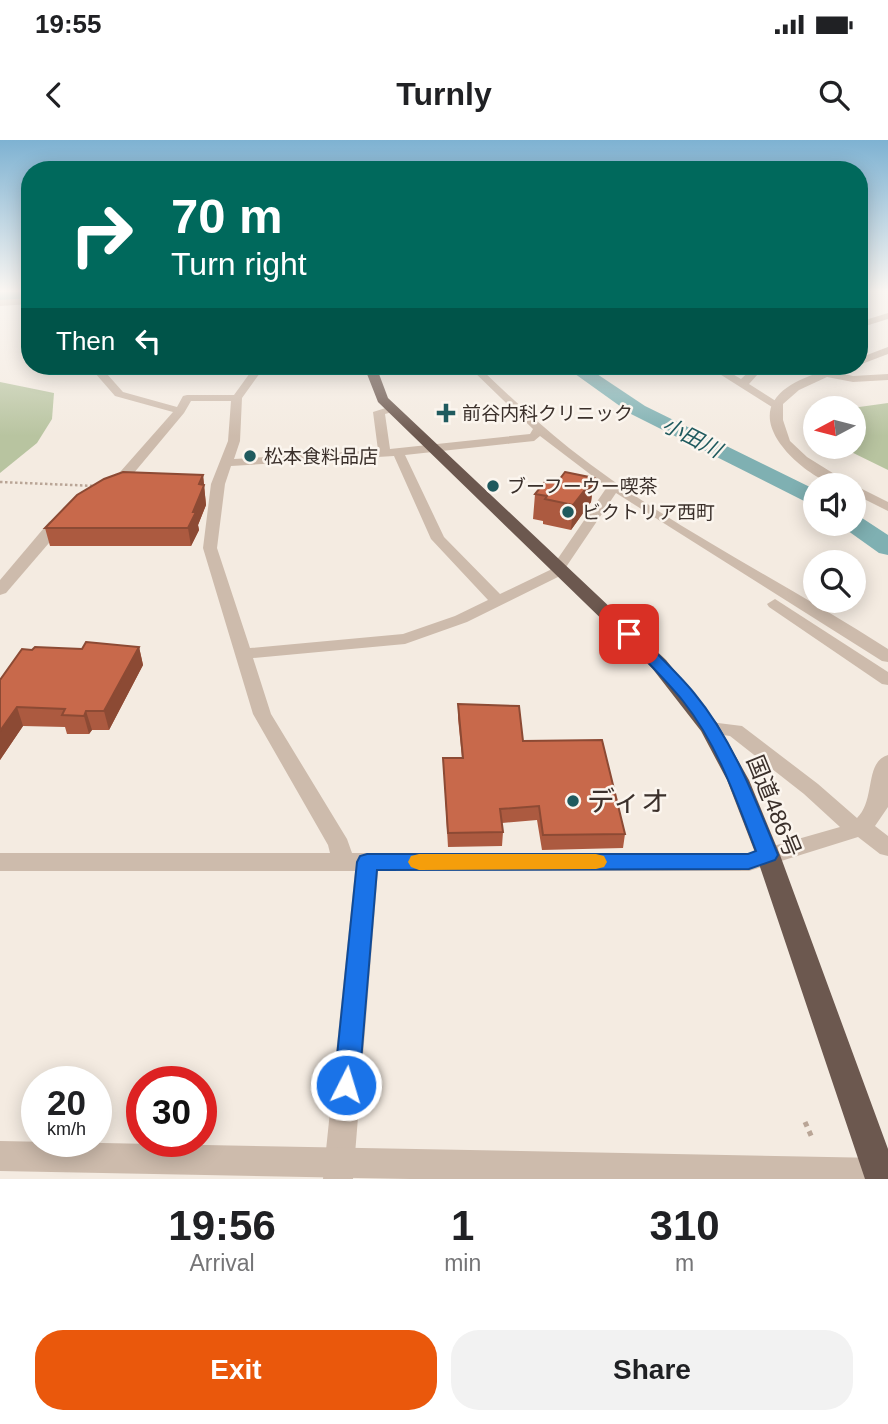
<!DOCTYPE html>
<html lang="en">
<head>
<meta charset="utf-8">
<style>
	:root { --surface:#fff; --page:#f2f2f2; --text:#202124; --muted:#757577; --accent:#ea580c }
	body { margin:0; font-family:Arial,"Noto Sans JP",sans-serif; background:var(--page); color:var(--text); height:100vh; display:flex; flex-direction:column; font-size:26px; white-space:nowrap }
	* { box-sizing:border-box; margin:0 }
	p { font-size:23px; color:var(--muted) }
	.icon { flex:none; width:38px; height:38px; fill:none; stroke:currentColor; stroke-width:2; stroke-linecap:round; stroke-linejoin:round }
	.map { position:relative; height:1039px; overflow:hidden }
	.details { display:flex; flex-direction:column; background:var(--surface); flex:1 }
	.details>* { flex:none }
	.banner { position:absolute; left:21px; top:21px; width:847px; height:214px; border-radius:28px; box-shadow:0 4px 18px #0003; background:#00695c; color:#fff; overflow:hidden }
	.needle { width:46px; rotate:263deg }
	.controls { position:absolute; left:803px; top:256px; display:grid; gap:14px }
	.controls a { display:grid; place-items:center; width:63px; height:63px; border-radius:50%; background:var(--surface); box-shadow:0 4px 18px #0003; font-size:35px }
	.speed { position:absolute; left:21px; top:926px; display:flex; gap:14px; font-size:35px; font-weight:700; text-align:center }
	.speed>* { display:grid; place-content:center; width:91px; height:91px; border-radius:50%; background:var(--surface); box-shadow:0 4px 18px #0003; line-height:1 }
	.speed small { font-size:18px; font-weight:400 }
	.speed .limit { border:10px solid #d22; background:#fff; color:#111 }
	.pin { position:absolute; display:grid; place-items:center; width:60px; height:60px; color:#fff; margin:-30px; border-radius:14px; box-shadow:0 4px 10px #0006 }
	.me { position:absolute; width:77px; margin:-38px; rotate:5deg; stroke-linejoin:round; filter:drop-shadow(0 0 5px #0008) }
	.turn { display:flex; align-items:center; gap:24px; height:147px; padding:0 35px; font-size:32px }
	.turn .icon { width:91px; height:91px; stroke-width:2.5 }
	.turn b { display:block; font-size:49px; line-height:60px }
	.then { display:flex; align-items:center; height:66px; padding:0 35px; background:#0003; gap:14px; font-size:26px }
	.eta { display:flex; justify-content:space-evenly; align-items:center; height:119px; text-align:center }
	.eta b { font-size:42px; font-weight:800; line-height:49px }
	.cta { display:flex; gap:14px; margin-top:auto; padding:14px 35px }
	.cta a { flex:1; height:80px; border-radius:28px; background:var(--accent); color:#fff; font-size:28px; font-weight:800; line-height:80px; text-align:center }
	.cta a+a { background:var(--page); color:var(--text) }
	.status { display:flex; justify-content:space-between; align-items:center; height:49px; padding:0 35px; background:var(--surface); direction:ltr }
	.status svg { height:19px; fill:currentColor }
	header { display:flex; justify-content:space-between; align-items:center; height:91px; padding:0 35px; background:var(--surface); font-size:32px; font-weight:800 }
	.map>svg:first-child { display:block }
</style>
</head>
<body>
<div class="status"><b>19:55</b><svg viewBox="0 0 49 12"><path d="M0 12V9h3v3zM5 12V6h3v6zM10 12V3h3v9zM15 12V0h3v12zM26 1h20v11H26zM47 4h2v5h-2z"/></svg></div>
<header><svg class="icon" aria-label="back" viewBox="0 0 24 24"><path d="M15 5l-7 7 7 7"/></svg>Turnly<svg class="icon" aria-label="search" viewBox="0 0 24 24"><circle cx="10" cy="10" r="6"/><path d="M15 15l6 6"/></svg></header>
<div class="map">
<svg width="888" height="1039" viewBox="0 0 888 1039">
	<rect width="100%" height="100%" fill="#f4ebe1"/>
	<g fill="#b8c4a0">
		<path d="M0 242 54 253 52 279 37 303 0 333Z"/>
		<path d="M888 263V330L839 306H854L852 268Z"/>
	</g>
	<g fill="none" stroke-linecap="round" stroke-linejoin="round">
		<g fill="#7fb0b2" fill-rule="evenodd">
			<rect x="0" y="152" width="30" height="10"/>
			<path d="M564 226H585L645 266 816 350V367L631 274Z"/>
			<path d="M854 376 862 378 888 395V415L879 413 844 388 841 383H854Z"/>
		</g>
		<path stroke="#b9a596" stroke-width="2.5" stroke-dasharray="2.5 2.5" stroke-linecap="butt" d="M0 342 96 346"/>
		<path stroke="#b9a596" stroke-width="5" stroke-dasharray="5 5" stroke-linecap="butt" d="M805 982 813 1000"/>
		<g fill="#cdbbac" fill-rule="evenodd">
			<path d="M30 158V164L0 166V160Z"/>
			<path d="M888 173V179L859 188V182Z"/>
			<path d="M115 226H131L107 234 123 252 177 267 183 256 187 255H234L255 226H265L242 258 240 301 234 319 378 310 373 272 392 266 398 269 396 271 385 274 390 309 530 294 533 289 468 226H478C508 255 537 282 569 308 667 386 783 441 888 509V522L882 521 616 353 560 436 467 482 405 504 253 518 271 574 347 699 352 713H749L840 687 804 654 730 596 703 592 700 588 703 584 710 582 742 586 818 644 857 678C876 660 864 622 888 615V667L875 686 888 696V716L880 714 858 697 749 731H378L353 1039H323L355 731H0V713H330L328 705 253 574 203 408 211 344 228 301 231 261H191L184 273 123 346 103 350V344L113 340 173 272 115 256 95 233ZM540 296 607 347 550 430 500 454 444 397 405 315 534 301ZM394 316 431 399 488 460 455 476 403 494 250 508 217 408 225 344 231 326Z"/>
			<path d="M707 226H719L741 239 755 226H765L749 244 782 265 772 267Z"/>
			<path d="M62 375 69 379 67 382 6 453 0 455V440L49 382Z"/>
			<path d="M775 459 888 532V545L882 544 769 467 767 464Z"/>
		</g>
		<g fill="#cdbbac" fill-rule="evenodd">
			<path d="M888 207V214L859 225V218Z"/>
			<path d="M841 226H855L839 233 853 236 888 234V240L853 242 827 237 799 250 783 264V280L790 301 807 317 852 345C848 345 841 346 836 345 809 338 754 293 774 261 787 240 819 233 841 226Z"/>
			<path d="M854 345 888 362V371L854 354Z"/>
			<path d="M0 1001 880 1018 888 1021V1039H410L0 1031Z"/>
		</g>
		<path fill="#6c584f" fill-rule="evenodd" d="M369 226H380L379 234 388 258 666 520 717 583 749 640 780 715 888 1009V1039H865L756 715 727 640 701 591 652 528 378 262 367 234Z"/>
	</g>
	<g fill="#ac5a40">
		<path d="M203 335 206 365 198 385 199 390 191 406H50L45 388Z"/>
		<path d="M594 338 591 362 571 390 543 384V381L533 379 535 354 559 340Z"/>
		<path d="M139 507 143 525 109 590H92L89 594H67L65 587 23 586 0 620V540L32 510Z"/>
		<path d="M458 564 523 601 625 694 623 708 542 710 537 680 502 683 503 692 502 706 448 707 443 618H462L458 578Z"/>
	</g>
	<g fill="#8c4a34">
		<path d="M203 335 206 365 198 385 199 390 191 406 188 388Z"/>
		<path d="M594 338 591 362 571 390 573 365Z"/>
		<path d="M139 507 143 525 109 590 104 571Z"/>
		<path d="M17 567 23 586 0 620V591Z"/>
		<path d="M86 571 92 590 89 594 84 576Z"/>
	</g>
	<g fill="#c8694b" stroke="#8c4a34" stroke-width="2">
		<path d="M123 332 203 335 199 344 204 345 203 348 193 372H196L188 388H45L77 355 104 339Z"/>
		<path d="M565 332 594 338 573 365 545 359 547 356 535 354 548 338 559 340Z"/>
		<path d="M86 502 139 507 104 571H86L84 576 62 575 65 569 17 567 0 591V540L22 509 32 510 35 507 82 509Z"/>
		<path d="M458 564 519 566 523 601 602 600 625 694 543 695 539 666 500 669 503 692 448 693 443 618H463Z"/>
	</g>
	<linearGradient id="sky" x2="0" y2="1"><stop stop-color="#7eb2d2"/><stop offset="0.51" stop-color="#faf6f2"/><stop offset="1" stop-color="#faf6f2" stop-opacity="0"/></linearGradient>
	<rect width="888" height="296" fill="url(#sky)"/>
	<path fill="#1a73e8" stroke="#114b97" stroke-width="2" d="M629 490 635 491C654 512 676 531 694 553 733 600 755 659 778 715L775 720 749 729 377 730 359 945 356 953 346 957 337 953 334 945 357 722 360 716 367 714H748L756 711C736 659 718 605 683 561 665 539 643 518 624 497L621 494Z"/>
	<path fill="#f59e0b" d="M419 714H596L604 716 607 722 604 727 596 729 419 730 411 727 408 722 411 716Z"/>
	<g fill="#1f5a5e" stroke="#fbf5ee" stroke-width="2.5">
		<path d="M442.5 262.5h7v7h7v7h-7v7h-7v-7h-7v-7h7z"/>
		<circle cx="250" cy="316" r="7"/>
		<circle cx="493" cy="346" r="7"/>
		<circle cx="568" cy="372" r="7"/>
		<circle cx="573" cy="661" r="7"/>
	</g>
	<g text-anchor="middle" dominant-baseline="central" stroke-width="5" stroke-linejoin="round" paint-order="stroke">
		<g font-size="19" fill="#3b302b" stroke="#fbf5ee" text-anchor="start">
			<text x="462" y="273">前谷内科クリニック</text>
			<text x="264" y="316">松本食料品店</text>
			<text x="507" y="346">ブーフーウー喫茶</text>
			<text x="582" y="372">ビクトリア西町</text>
		</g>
		<g font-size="21" font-style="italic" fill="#1f5a5e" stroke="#fbf5ee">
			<text transform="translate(692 297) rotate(27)">小田川</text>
		</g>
		<g font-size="23" fill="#3b302b" stroke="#fbf5ee">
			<text transform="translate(774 666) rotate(68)">国道486号</text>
		</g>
		<g font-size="28" fill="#3b302b" stroke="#fbf5ee" text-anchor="start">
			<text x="587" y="661">ディオ</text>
		</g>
	</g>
</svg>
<div class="controls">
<a><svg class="needle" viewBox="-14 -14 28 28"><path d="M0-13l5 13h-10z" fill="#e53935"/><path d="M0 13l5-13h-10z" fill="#757577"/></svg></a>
<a><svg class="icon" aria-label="sound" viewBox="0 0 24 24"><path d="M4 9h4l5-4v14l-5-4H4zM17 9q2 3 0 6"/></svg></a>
<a><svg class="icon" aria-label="search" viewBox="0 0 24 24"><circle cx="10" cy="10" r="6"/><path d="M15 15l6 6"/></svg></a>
</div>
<div class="speed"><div>20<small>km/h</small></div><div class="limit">30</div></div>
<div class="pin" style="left:629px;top:494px;background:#d93025"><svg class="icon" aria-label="arrive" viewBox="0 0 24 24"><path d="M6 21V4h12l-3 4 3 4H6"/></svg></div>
<svg class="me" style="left:346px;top:945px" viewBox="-20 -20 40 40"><circle r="17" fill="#1a73e8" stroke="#fff" stroke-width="3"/><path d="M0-11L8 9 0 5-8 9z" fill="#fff"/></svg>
<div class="banner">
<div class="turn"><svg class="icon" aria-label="right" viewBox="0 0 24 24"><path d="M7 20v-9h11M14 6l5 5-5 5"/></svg><div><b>70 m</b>Turn right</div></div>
<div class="then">Then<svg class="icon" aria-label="left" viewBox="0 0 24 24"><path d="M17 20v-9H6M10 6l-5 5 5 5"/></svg></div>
</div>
</div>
<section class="details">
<div class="eta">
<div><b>19:56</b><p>Arrival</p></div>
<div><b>1</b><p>min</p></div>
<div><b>310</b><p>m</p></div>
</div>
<div class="cta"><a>Exit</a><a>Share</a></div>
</section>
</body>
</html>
